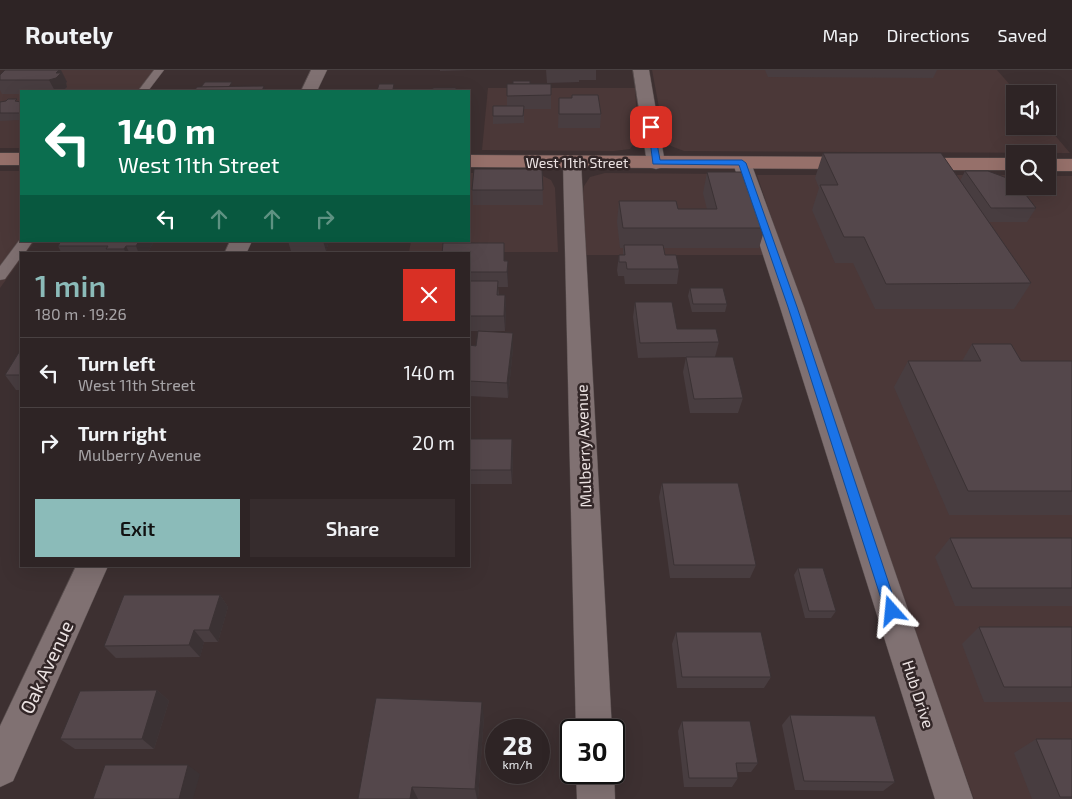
<!DOCTYPE html>
<html lang="en">
<head>
<meta charset="utf-8">
<style>
	:root { --surface:#2e2425; --page:#362c2d; --text:#f1f3f6; --muted:#a7a4a7; --line:#494142; --accent:#8bbbb9 }
	body { margin:0; font-family:"Exo 2",sans-serif; background:var(--page); color:var(--text); height:100vh; display:flex; flex-direction:column; font-size:19px; white-space:nowrap }
	* { box-sizing:border-box; margin:0 }
	p { font-size:16px; color:var(--muted) }
	.icon { flex:none; width:28px; height:28px; fill:none; stroke:currentColor; stroke-width:2; stroke-linecap:round; stroke-linejoin:round }
	.map { position:relative; flex:1; overflow:hidden }
	.drawer { position:absolute; left:20px; top:182px; width:450px; height:315px; display:flex; flex-direction:column; background:var(--surface); border-radius:0px; box-shadow:0 5px 20px #0002,0 0 0 1px var(--line) }
	.drawer>* { flex:none }
	.top-card { position:absolute; left:20px; top:20px; width:450px; height:152px; border-radius:0px; box-shadow:0 5px 20px #0002,0 0 0 1px var(--line); background:#0b6e4f; color:#fff; overflow:hidden }
	.controls { position:absolute; left:1006px; top:15px; display:grid; gap:10px }
	.controls a { display:grid; place-items:center; width:50px; height:50px; border-radius:0px; background:var(--surface); box-shadow:0 5px 20px #0002,0 0 0 1px var(--line); font-size:25px }
	.speed { position:absolute; left:485px; top:649px; display:flex; gap:10px; font-size:25px; font-weight:700; text-align:center }
	.speed>* { display:grid; place-content:center; width:65px; height:65px; border-radius:50%; background:var(--surface); box-shadow:0 5px 20px #0002,0 0 0 1px var(--line); line-height:1 }
	.speed small { font-size:12px; font-weight:400 }
	.speed .limit { border:2px solid #111; border-radius:8px; background:#fff; color:#111 }
	.pin { position:absolute; display:grid; place-items:center; width:42px; height:42px; color:#fff; margin:-21px; border-radius:10px; box-shadow:0 2px 8px #0006 }
	.me { position:absolute; width:55px; margin:-28px; rotate:342deg; stroke-linejoin:round; filter:drop-shadow(0 0 4px #0008) }
	.turn { display:flex; align-items:center; gap:18px; height:105px; padding:0 15px; font-size:22px }
	.turn .icon { width:65px; height:65px; stroke-width:2.5 }
	.turn b { display:block; font-size:35px; line-height:42px }
	.lanes { display:flex; align-items:center; height:48px; padding:0 15px; background:#0003; justify-content:center; gap:25px; direction:ltr }
	.lanes .off { opacity:.35 }
	.round { display:grid; place-items:center; flex:none; width:52px; height:52px; border-radius:0px; background:var(--page) }
	.summary { display:flex; align-items:center; justify-content:space-between; height:85px; padding:0 15px }
	h1 { font-size:30px; font-weight:600; line-height:38px; color:var(--accent) }
	.primary-button { display:flex; gap:10px; margin-top:auto; padding:10px 15px }
	.primary-button a { flex:1; height:58px; border-radius:0px; background:var(--accent); color:#111; font-size:20px; font-weight:600; line-height:58px; text-align:center }
	.primary-button a+a { background:var(--page); color:var(--text) }
	ul { padding:0; list-style:none }
	li { display:flex; align-items:center; gap:15px; height:70px; padding:0 15px; border-top:1px solid var(--line) }
	li div { flex:1 }
	li b { display:block; font-size:19px }
	li em { font-style:normal }
	header { display:flex; align-items:center; gap:30px; box-sizing:border-box; height:70px; padding:0 25px; background:var(--surface); border-bottom:1px solid var(--line) }
	header strong { font-size:24px }
	nav { display:flex; gap:28px; margin-inline-start:auto; font-size:18px }
	.map>svg:first-child { display:block }
</style>
</head>
<body>
<header>
<strong>Routely</strong>
<nav><a>Map</a><a>Directions</a><a>Saved</a></nav>
</header>
<div class="map">
<svg width="1072" height="729" viewBox="0 0 1072 729">
	<rect width="100%" height="100%" fill="#3d3031"/>
	<g fill="#4b3838">
		<path d="M12 0H163L148 21H21V78H0V12Z"/>
		<path d="M652 0H997L1018 24H1015V56H1047L1070 83 684 81 671 76 665 69Z"/>
		<path d="M488 18H635L638 68 630 79 614 81 482 80Z"/>
		<path d="M0 101H21V171H35L25 184H21V189L0 218Z"/>
		<path d="M469 103H537L551 110 555 118 558 182H409L411 171H469Z"/>
		<path d="M605 103 728 104 765 185H583L580 142 584 116 590 107Z"/>
		<path d="M757 105H1015V116H1048V106H1072V729H974L866 427Z"/>
	</g>
	<g fill="none" stroke-linecap="round" stroke-linejoin="round">
		<g stroke="#574d4d" stroke-width="1">
			<g id="lane">
				<path d="M154 0H164L148 21H138Z"/>
				<path d="M21 168V171H33L24 184H21V187L5 209 0 210V196Z"/>
			</g>
		</g>
		<g stroke="#574d4d" stroke-width="1">
			<g id="street">
				<path d="M311 0H327L317 21H301Z"/>
				<path d="M633 0H649L665 93 663 97 656 99 649 97 647 93Z"/>
				<path d="M572 86 579 88 581 92 612 660H576L563 92 565 88Z"/>
				<path d="M742 87 749 89 751 93 804 237 973 729H935L780 237 733 93 735 89Z"/>
				<path d="M230 171H252L246 184H224Z"/>
				<path d="M76 496H108L13 711 0 717V656Z"/>
				<path d="M614 701 615 729H577L576 702Z"/>
			</g>
		</g>
		<g stroke="#574d4d" stroke-width="1">
			<g id="secondary">
				<rect x="0" y="83" width="21" height="12"/>
				<path d="M469 85 857 87 864 89 866 93 864 97 857 99 469 97Z"/>
				<path d="M910 88H1015V100H910L903 98 901 94 903 90Z"/>
				<rect x="1048" y="89" width="24" height="12"/>
			</g>
		</g>
		<use href="#lane" fill="#807172" fill-rule="evenodd"/>
		<use href="#street" fill="#807172" fill-rule="evenodd"/>
		<use href="#secondary" fill="#96706a" fill-rule="evenodd"/>
	</g>
	<g fill="#483d40">
		<path d="M440 0H469L440 1Z"/>
		<path d="M546 0H596V10H579V12L547 13Z"/>
		<path d="M765 0H937L933 8 768 7Z"/>
		<path d="M0 5 67 12 66 13 67 17 63 21H21V24H2L0 20Z"/>
		<path d="M530 14 551 25V39H524V53L493 54V46L507 36V26Z"/>
		<path d="M559 28 601 44 600 58H558Z"/>
		<path d="M6 31 21 32V56L19 50 0 51V32Z"/>
		<path d="M823 83 960 111 965 101 1036 138 1027 152H989L1031 213 1014 239H875L853 193H835L812 140 819 118 815 108Z"/>
		<path d="M542 99 543 135H473L472 120Z"/>
		<path d="M707 102 765 158 759 178H664L665 185 679 199 677 214H625L624 206H618L617 200 619 185H623V178H620L617 152 619 131 678 139H707L703 123Z"/>
		<path d="M288 171H329L326 181H291Z"/>
		<path d="M153 173 147 184H62L58 176Z"/>
		<path d="M469 184 508 191V217H498L499 225H505L506 239 505 261H469Z"/>
		<path d="M690 218 727 234 725 242H692L688 226Z"/>
		<path d="M635 232 677 259 719 272 715 287 743 328 738 343H690L683 302 686 287 638 288 633 247Z"/>
		<path d="M972 274 1021 291H1072V445H949L894 317 908 291H962Z"/>
		<path d="M469 275 513 278 508 328 469 326Z"/>
		<path d="M21 279V320H16L5 305Z"/>
		<path d="M469 369H512L513 383 512 414H469Z"/>
		<path d="M662 413 756 495 750 508H670L659 427Z"/>
		<path d="M950 468H1072V536H955L935 487Z"/>
		<path d="M798 498 836 541 831 548H805L794 505Z"/>
		<path d="M220 525 228 537 218 572H204L200 587 116 588 104 576Z"/>
		<path d="M979 557H1072V632H984L962 574Z"/>
		<path d="M676 562 771 607 764 618H677L672 574Z"/>
		<path d="M157 620 169 631 154 679H75L60 669Z"/>
		<path d="M790 645 895 712 883 721 795 720 782 655Z"/>
		<path d="M484 647 478 729H358Z"/>
		<path d="M682 651 758 693 751 702H737L738 708 732 717H684L678 661Z"/>
		<path d="M1036 669H1072V729H1032L1014 683Z"/>
	</g>
	<g fill="#3b3234">
		<path d="M59 0H61L67 12 66 13 67 17 63 21H55L49 10Z"/>
		<path d="M264 16 266 21H262Z"/>
		<path d="M139 171H152L153 173 147 184H139L136 176Z"/>
		<path d="M323 171H329L326 181Z"/>
		<path d="M126 176 130 184H126L124 179Z"/>
		<path d="M508 191V217L507 202Z"/>
		<path d="M505 225 506 239 505 261 504 246Z"/>
		<path d="M513 263V278L508 328 507 313Z"/>
		<path d="M512 369 513 383 512 414 511 400Z"/>
		<path d="M220 525 228 537 218 572 209 560Z"/>
		<path d="M194 560 204 572 200 587 189 575Z"/>
		<path d="M157 620 169 631 154 679 142 669Z"/>
		<path d="M482 632 484 647 478 729H477L475 719Z"/>
		<path d="M188 695 200 704 193 729H179Z"/>
		<path d="M412 717 418 729H410Z"/>
	</g>
	<g fill="#54474b" stroke="#3b3234">
		<path d="M5 0H59L56 3H61L56 8 49 10H0V5Z"/>
		<rect x="513" y="11" width="17" height="3"/>
		<path d="M205 12H232L229 17H201Z"/>
		<path d="M379 14H394L393 19H399L398 21H377Z"/>
		<path d="M507 14H551V25L507 26Z"/>
		<path d="M264 16 262 21H194L197 17Z"/>
		<path d="M433 18H456V21H432Z"/>
		<path d="M572 25H598L601 44H559V28H572Z"/>
		<path d="M8 29H17L15 31 21 32V42L20 43H0V32L6 31Z"/>
		<path d="M493 36H524L523 46H493Z"/>
		<path d="M823 83H941L1031 213 886 214 864 167H844L820 115H838Z"/>
		<path d="M474 99H542L543 120H472Z"/>
		<path d="M965 101H988L1015 111V116H1019L1036 138H991Z"/>
		<path d="M707 102H746L765 158H623L619 131H676L678 139H717Z"/>
		<path d="M61 171H139L136 176H126L124 179H106L108 176H58Z"/>
		<path d="M443 173H504V191H508L507 202H469V184H442Z"/>
		<path d="M624 175H663L665 185H676L679 199H627L626 192H619V185H625Z"/>
		<path d="M469 211H498L497 225H505L504 246H469Z"/>
		<path d="M690 218H723L727 234H693Z"/>
		<path d="M635 232H672L677 259H716L719 272 640 273Z"/>
		<path d="M478 261 513 263 507 313 469 311V275L476 276Z"/>
		<path d="M972 274H1011L1021 291H1072V421H968L908 291H981Z"/>
		<path d="M21 279V305H5Z"/>
		<path d="M686 287H733L743 328 694 329Z"/>
		<path d="M469 369H512L511 400H469Z"/>
		<path d="M662 413H738L756 495H674Z"/>
		<path d="M950 468H1072V518H972Z"/>
		<path d="M798 498H823L836 541H809Z"/>
		<path d="M124 525H220L209 560H194L189 575 104 576Z"/>
		<path d="M979 557H1072V617H1004Z"/>
		<path d="M676 562H761L771 607H682Z"/>
		<path d="M157 620 142 669H60L80 621Z"/>
		<path d="M376 628 482 632 475 719 412 717 410 729H358Z"/>
		<path d="M790 645 875 646 895 712 804 711Z"/>
		<path d="M682 651H750L758 693H736L738 708H689Z"/>
		<path d="M1036 669H1072V727H1060Z"/>
		<path d="M105 695H188L179 729H93Z"/>
	</g>
	<path fill="#1a73e8" stroke="#114b97" d="M648 55 654 57 660 90H742L746 93 797 237 898 541 896 545 892 547 887 545 885 541 788 237 739 95 653 94Z"/>
	<g text-anchor="middle" dominant-baseline="central" stroke-width="5" stroke-linejoin="round" paint-order="stroke">
		<g font-size="14" fill="#ece3e3" stroke="#322627">
			<text x="577" y="92">West 11th Street</text>
		</g>
		<g font-size="16" fill="#ece3e3" stroke="#322627">
			<text transform="translate(583 376) rotate(-92)">Mulberry Avenue</text>
			<text transform="translate(919 624) rotate(72)">Hub Drive</text>
		</g>
		<g font-size="19" fill="#ece3e3" stroke="#322627">
			<text transform="translate(46 597) rotate(-65)">Oak Avenue</text>
		</g>
	</g>
</svg>
<div class="controls">
<a><svg class="icon" aria-label="sound" viewBox="0 0 24 24"><path d="M4 9h4l5-4v14l-5-4H4zM17 9q2 3 0 6"/></svg></a>
<a><svg class="icon" aria-label="search" viewBox="0 0 24 24"><circle cx="10" cy="10" r="6"/><path d="M15 15l6 6"/></svg></a>
</div>
<div class="speed"><div>28<small>km/h</small></div><div class="limit">30</div></div>
<div class="pin" style="left:651px;top:57px;background:#d93025"><svg class="icon" aria-label="arrive" viewBox="0 0 24 24"><path d="M6 21V4h12l-3 4 3 4H6"/></svg></div>
<svg class="me" style="left:892px;top:541px" viewBox="-20 -20 40 40"><path d="M0-17L14 15 0 8-14 15z" fill="#1a73e8" stroke="#fff" stroke-width="4"/></svg>
<div class="top-card">
<div class="turn"><svg class="icon" aria-label="left" viewBox="0 0 24 24"><path d="M17 20v-9H6M10 6l-5 5 5 5"/></svg><div><b>140 m</b>West 11th Street</div></div>
<div class="lanes"><svg class="icon" aria-label="left" viewBox="0 0 24 24"><path d="M17 20v-9H6M10 6l-5 5 5 5"/></svg><svg class="icon off" aria-label="ahead" viewBox="0 0 24 24"><path d="M12 20V5M6 11l6-6 6 6"/></svg><svg class="icon off" aria-label="ahead" viewBox="0 0 24 24"><path d="M12 20V5M6 11l6-6 6 6"/></svg><svg class="icon off" aria-label="right" viewBox="0 0 24 24"><path d="M7 20v-9h11M14 6l5 5-5 5"/></svg></div>
</div>
<section class="drawer">
<div class="summary"><div><h1>1 min</h1><p>180 m · 19:26</p></div><a class="round" style="background:#d93025;color:#fff"><svg class="icon" aria-label="close" viewBox="0 0 24 24"><path d="M6 6l12 12M18 6L6 18"/></svg></a></div>
<ul>
<li><svg class="icon" aria-label="left" viewBox="0 0 24 24"><path d="M17 20v-9H6M10 6l-5 5 5 5"/></svg><div><b>Turn left</b><p>West 11th Street</p></div><em>140 m</em></li>
<li><svg class="icon" aria-label="right" viewBox="0 0 24 24"><path d="M7 20v-9h11M14 6l5 5-5 5"/></svg><div><b>Turn right</b><p>Mulberry Avenue</p></div><em>20 m</em></li>
</ul>
<div class="primary-button"><a>Exit</a><a>Share</a></div>
</section>
</div>
</body>
</html>
